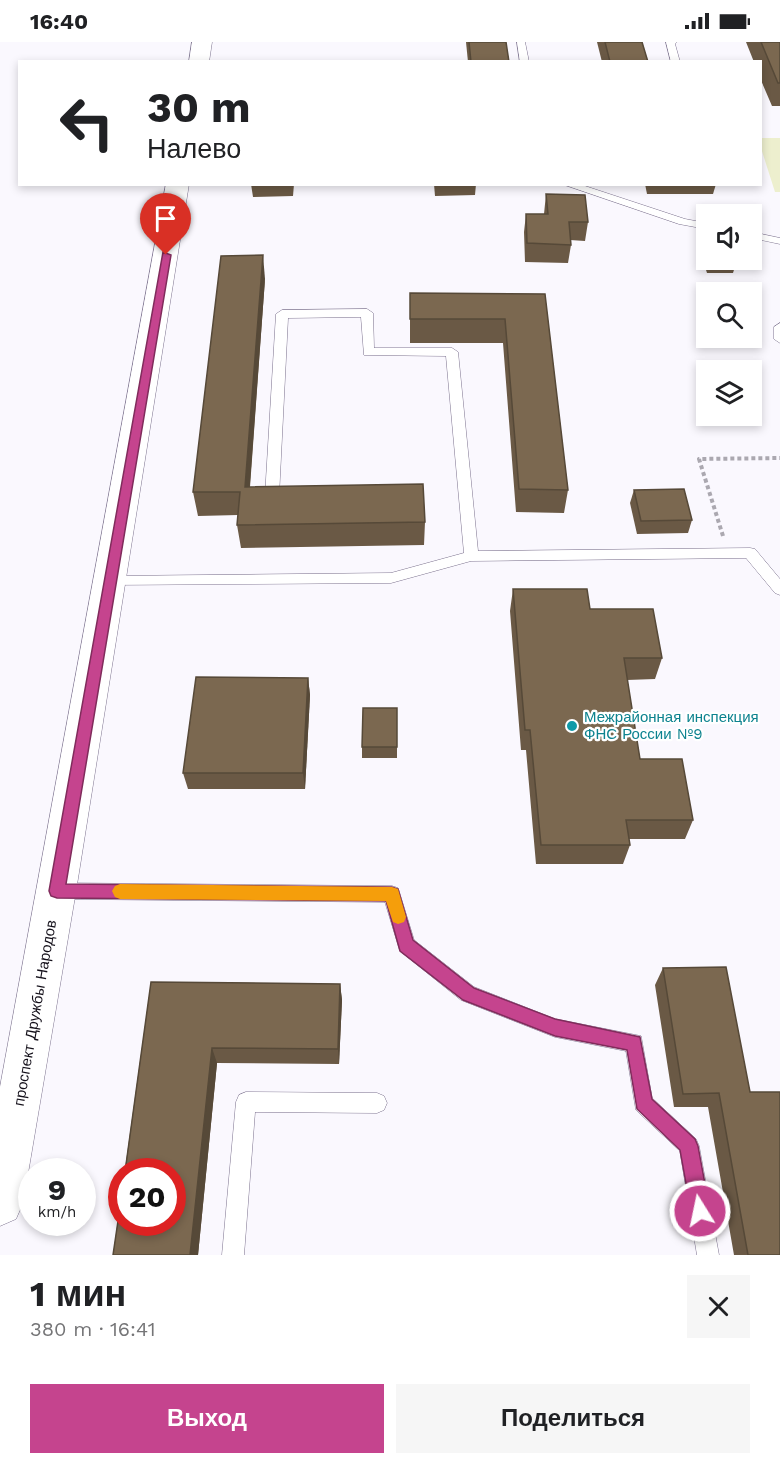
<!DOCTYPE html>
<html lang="ru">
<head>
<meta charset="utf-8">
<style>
	:root { --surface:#fff; --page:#f6f6f6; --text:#202124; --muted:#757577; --accent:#c5448e }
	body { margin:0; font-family:"Work Sans",sans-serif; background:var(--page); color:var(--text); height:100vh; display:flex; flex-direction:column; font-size:22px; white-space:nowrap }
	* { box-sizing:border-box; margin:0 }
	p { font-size:20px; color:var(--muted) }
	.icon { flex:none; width:33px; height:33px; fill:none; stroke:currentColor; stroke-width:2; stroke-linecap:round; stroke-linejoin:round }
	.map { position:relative; height:1213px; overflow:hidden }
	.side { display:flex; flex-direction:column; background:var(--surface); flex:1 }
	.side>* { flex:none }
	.top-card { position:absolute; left:18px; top:18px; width:744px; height:126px; border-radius:0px; box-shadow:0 3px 9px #0003; background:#fff; color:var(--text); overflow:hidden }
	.controls { position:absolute; left:696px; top:162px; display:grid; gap:12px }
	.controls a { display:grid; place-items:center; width:66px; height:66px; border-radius:0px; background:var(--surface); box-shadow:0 3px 9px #0003; font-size:30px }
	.speed { position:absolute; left:18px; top:1116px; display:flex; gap:12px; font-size:30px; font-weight:700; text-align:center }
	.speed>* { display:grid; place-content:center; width:78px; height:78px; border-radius:50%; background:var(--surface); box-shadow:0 3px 9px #0003; line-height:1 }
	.speed small { font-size:15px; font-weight:400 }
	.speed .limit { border:9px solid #d22; background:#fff; color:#111 }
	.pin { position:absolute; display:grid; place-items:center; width:51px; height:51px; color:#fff; margin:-62px -26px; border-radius:50% 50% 50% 0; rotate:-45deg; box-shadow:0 0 6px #0007 }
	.pin .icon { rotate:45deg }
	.me { position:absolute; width:66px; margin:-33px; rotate:350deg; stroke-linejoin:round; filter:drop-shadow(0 0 4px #0008) }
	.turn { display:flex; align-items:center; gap:21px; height:126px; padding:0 30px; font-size:27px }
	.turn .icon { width:78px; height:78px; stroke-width:2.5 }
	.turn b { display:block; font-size:42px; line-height:51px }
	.round { display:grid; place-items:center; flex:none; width:63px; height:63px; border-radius:0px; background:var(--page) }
	.summary { display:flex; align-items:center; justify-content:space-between; height:102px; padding:0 30px }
	h1 { font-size:36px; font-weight:700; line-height:45px }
	.button { display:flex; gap:12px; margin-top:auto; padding:12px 30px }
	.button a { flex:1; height:69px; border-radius:0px; background:var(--accent); color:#fff; font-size:24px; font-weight:700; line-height:69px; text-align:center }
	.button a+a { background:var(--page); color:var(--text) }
	.status { display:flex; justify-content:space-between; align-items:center; height:42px; padding:0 30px; background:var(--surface); direction:ltr }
	.status svg { height:16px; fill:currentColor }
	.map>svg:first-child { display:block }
</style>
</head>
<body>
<div class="status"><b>16:40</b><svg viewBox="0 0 49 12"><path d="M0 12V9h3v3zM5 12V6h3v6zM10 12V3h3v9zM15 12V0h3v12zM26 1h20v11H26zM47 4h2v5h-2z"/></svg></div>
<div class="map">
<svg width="780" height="1213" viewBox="0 0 780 1213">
	<rect width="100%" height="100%" fill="#faf8fe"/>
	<path fill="#edefce" d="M760 96H780V150H775L761 106Z"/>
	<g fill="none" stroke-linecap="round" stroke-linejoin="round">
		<g stroke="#7c728e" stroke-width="1">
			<g id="lane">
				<path d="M517 0H525L529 20H520Z"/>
				<path d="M666 0H677L675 2 680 20H671Z"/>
				<path d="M562 142H579L685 177 706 181V187L679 182Z"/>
				<path d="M752 190 780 196V202L752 196Z"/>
				<path d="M367 267 373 271 374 306H452L458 310 478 509 750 506 755 507 780 537V553L775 551 746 516 471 519 391 541 105 543 103 539 105 535 110 534 391 531 464 511 446 314 364 313 361 275 288 276 279 454 272 459 265 454 276 272 282 268Z"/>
				<path d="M780 281V301L774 297V285Z"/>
				<path d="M57 841 392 844 398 846 414 898 474 945 555 977 641 994 652 1056 696 1097 699 1104 719 1213H697L680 1109 636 1068 626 1009 555 995 461 958 400 909 385 860 57 857 51 855 48 849 51 843Z"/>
				<path d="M246 1050 377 1051 384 1054 387 1061 384 1068 377 1071 255 1070 244 1213H222L236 1060 239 1053Z"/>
			</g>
		</g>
		<g stroke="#7c728e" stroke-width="1">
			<g id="secondary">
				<path d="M192 0H212L209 20H189Z"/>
				<path d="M166 142H189L76 849 23 1161 16 1177 0 1184V1045Z"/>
			</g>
		</g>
		<path stroke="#aba8b0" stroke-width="4" stroke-dasharray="4 3" stroke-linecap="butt" d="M723 494 699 417 780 416"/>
		<use href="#lane" fill="#fff" fill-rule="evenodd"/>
		<use href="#secondary" fill="#fff" fill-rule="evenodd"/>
	</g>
	<g fill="#6a5945">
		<path d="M466 0H506L509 20H468Z"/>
		<path d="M597 0H642L648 20H602Z"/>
		<path d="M746 0H780V64H772L760 36V20H754Z"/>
		<path d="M251 142H294L293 154 253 155Z"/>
		<path d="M434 142H476L475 153 435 154Z"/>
		<path d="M645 142H716L713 152H647Z"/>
		<path d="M546 152 588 180 585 199 570 198 571 203 568 221 525 220 524 190 526 172H544Z"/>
		<path d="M703 196H706V218H737L733 231H707L700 209Z"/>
		<path d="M265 237 250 445 425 480 424 503 241 506 237 483 238 473 198 474 193 450Z"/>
		<path d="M410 251 545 252 568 448 564 471 516 470 503 301H410Z"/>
		<path d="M634 448 692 478 688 491 637 492 630 461Z"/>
		<path d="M513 547 590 567 662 616 655 637 627 638 640 717 693 778 685 797H629L630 803 623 822H536L526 708H521L510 569Z"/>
		<path d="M308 636 310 653 305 747H188L183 731Z"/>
		<path d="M397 666V716H362V705Z"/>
		<path d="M663 926 750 1050 780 1213H734L708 1065H674L655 943Z"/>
		<path d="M151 940 340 942 342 958 339 1022 217 1021 198 1213H113Z"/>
	</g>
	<g fill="#564938">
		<path d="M263 213 265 237 248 468 245 445Z"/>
		<path d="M308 636 310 653 305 747 303 731Z"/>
		<path d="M340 942 342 958 339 1022 338 1007Z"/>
		<path d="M212 1006 217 1021 198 1213H190Z"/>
	</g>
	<g fill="#7b6850" stroke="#564938" stroke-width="1.5">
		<path d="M469 0H506L509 20H471Z"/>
		<path d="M605 0H642L648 20H610Z"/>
		<path d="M761 0H780V41H778Z"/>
		<path d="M546 152 585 153 588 180H569L571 203 527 201 526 172H548Z"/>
		<path d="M703 196H706V206Z"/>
		<path d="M263 213 245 445 423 442 425 480 237 483 240 450H193L221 214Z"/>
		<path d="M410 251 545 252 568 448 519 447 505 277H410Z"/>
		<path d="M684 447 692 478 641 479 634 448Z"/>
		<path d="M513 547H587L590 567H653L662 616H624L640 717H682L693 778H626L630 803H541L530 688H525Z"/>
		<path d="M196 635 308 636 303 731H183Z"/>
		<path d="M363 666H397V705H362Z"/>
		<path d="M726 925 750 1050H780V1213H748L719 1051 683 1052 663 926Z"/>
		<path d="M151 940 340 942 338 1007 212 1006 190 1213H113L122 1152V1180H172V1130H125Z"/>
	</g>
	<path fill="#c5448e" stroke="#802c5c" stroke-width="1.5" d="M163 210 171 213 66 842 392 845 398 847 413 898 474 946 555 977 640 995 652 1057 695 1097 698 1104 710 1169 707 1176 700 1179 694 1176 691 1169 680 1108 637 1067 627 1008 555 994 463 958 400 909 386 859 57 856 51 854 49 849Z"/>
	<path fill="#f59e0b" d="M120 842 392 845 398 847 406 875 404 880 398 882 393 880 386 859 120 857 115 855 112 849 115 844Z"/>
	<circle fill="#0f9aa8" stroke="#fff" stroke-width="2" cx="572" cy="684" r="6"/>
	<g text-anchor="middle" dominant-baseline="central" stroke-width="4.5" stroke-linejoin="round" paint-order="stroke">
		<g font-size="15" fill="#0d838f" stroke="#fff" text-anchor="start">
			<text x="584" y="675">Межрайонная инспекция<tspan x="584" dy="17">ФНС России №9</tspan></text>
		</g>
		<g font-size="15" fill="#14101a" stroke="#fff">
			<text transform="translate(35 971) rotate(-80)">проспект Дружбы Народов</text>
		</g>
	</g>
</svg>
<div class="controls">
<a><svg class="icon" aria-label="sound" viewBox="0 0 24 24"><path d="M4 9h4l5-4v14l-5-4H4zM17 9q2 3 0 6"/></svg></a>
<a><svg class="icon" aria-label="search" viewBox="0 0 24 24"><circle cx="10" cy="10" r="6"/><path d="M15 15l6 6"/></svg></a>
<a><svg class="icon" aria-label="layers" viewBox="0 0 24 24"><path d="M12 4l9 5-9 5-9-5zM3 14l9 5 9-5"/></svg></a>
</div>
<div class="speed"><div>9<small>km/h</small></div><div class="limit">20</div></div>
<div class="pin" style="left:166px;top:213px;background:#d93025"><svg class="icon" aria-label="arrive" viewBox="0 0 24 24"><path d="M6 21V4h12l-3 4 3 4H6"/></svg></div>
<svg class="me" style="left:700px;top:1169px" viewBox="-20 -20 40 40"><circle r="17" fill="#c5448e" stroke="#fff" stroke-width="3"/><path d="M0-11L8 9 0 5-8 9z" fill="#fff"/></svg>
<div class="top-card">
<div class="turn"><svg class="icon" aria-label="left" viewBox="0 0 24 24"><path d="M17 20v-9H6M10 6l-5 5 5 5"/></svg><div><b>30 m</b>Налево</div></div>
</div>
</div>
<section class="side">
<div class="summary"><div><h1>1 мин</h1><p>380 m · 16:41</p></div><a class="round"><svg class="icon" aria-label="close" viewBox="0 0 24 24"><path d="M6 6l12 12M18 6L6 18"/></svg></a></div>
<div class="button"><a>Выход</a><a>Поделиться</a></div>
</section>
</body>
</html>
